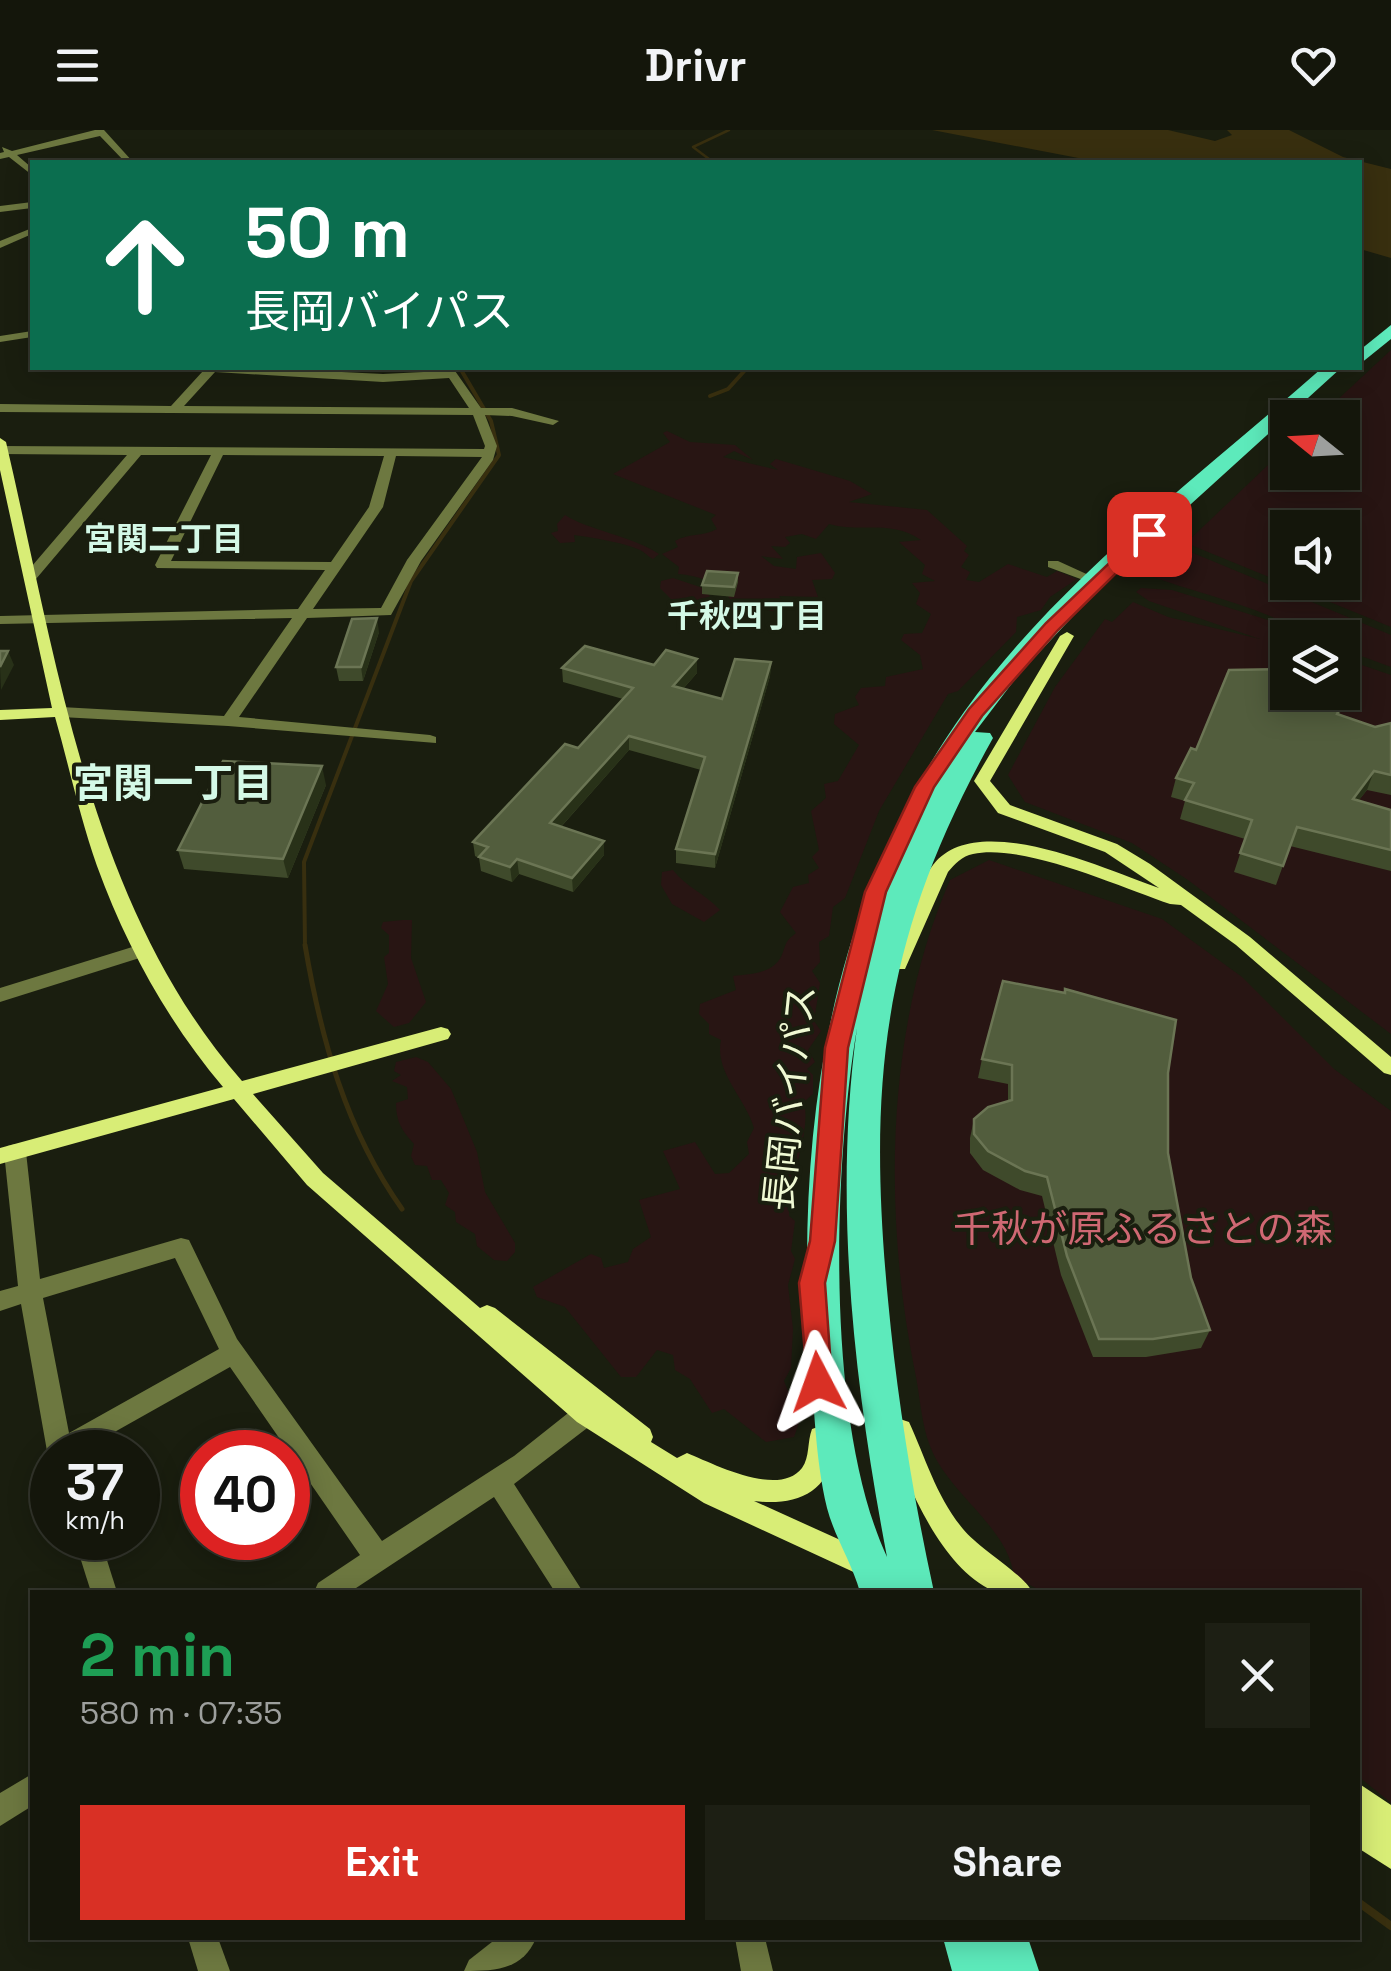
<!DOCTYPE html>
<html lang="en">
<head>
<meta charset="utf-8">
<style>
	:root { --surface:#14160b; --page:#1d1f14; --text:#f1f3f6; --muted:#9d9f9d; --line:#33352c; --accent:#d93025 }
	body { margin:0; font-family:"Space Grotesk","Noto Sans JP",sans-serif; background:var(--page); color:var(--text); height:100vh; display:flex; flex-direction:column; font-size:38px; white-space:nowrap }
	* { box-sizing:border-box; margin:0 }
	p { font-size:32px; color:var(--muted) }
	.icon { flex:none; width:55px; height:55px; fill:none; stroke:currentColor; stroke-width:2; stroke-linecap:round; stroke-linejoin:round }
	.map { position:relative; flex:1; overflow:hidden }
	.details { position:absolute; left:30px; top:1460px; width:1330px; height:350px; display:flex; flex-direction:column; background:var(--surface); border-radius:0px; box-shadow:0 5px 25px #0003,0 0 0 2px var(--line) }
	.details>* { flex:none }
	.top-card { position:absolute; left:30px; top:30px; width:1332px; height:210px; border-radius:0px; box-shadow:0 5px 25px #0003,0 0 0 2px var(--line); background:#0b6e4f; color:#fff; overflow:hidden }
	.needle { width:65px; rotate:288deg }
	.controls { position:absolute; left:1270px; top:270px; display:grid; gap:20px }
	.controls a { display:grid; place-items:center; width:90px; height:90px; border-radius:0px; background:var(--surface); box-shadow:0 5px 25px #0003,0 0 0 2px var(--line); font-size:50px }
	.speed { position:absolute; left:30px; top:1300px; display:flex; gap:20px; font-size:50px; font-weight:700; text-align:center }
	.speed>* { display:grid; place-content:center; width:130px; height:130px; border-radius:50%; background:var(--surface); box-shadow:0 5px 25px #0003,0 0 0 2px var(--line); line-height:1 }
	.speed small { font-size:25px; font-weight:400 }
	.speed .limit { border:15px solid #d22; background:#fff; color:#111 }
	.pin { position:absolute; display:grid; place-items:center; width:85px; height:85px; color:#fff; margin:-42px; border-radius:20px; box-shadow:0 5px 15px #0006 }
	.me { position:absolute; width:110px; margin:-55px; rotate:356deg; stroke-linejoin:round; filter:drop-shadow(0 0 8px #0008) }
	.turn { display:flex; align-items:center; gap:35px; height:210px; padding:0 50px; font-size:45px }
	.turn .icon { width:130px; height:130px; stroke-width:2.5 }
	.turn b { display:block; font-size:70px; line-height:85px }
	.round { display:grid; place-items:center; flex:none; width:105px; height:105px; border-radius:0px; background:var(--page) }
	.overview { display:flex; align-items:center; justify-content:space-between; height:170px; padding:0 50px }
	h1 { font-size:60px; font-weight:800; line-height:75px; color:#1e9e55 }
	.primary-button { display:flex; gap:20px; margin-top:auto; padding:20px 50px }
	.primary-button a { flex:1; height:115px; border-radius:0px; background:var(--accent); color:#fff; font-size:40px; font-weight:800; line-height:115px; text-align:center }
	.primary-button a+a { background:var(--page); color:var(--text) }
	header { display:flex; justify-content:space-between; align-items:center; height:130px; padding:0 50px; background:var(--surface); font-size:45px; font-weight:800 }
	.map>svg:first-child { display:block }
</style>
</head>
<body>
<header><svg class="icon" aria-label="menu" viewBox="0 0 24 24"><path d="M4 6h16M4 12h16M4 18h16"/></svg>Drivr<svg class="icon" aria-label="heart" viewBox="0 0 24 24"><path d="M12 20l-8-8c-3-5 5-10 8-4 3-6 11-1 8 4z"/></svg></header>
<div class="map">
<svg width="1391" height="1841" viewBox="0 0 1391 1841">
	<rect width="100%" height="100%" fill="#1a1e0f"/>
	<g fill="#281513" fill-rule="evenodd">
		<path d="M1391 220V497L1186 413 1287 317 1288 342H1342V288L1319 287ZM1288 398H1342V452H1288Z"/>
		<path d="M667 301 690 312 735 315 753 330 734 321 723 327 778 340 770 334 776 329 850 351 872 364 849 372 927 380 967 416 964 421 969 425 961 437 970 442 966 450 979 452 1008 434 1047 447 1057 441 1077 449 1050 467 1041 480 1017 487 1016 502 958 561 948 564 879 681 845 768 833 777 829 806 819 812 820 832 812 841 820 853 814 891 821 901 808 920 815 932 807 939 813 945V964L804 972C811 1005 791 1034 795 1066L789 1072V1086L795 1091 791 1121 795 1129 788 1155 793 1199 791 1238 784 1251 800 1290 794 1307 766 1312 724 1279 712 1283 690 1249 675 1240 673 1225 657 1220 636 1247H621L565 1177 537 1167 533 1157 591 1124 601 1128 604 1138 628 1132 633 1119 651 1107 639 1070 680 1059 663 1021 695 1012 715 1044 729 1043 749 1024 747 1012 754 998C746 969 714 942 721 910L709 904V894L699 884 700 874 736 860 733 846C751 844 776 844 783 822 787 811 786 811 796 803L780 782 793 757 809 753 808 745 819 738 812 727 819 720 811 681 826 668 824 654 838 651 859 615 834 594 835 584 859 575 855 567 861 558 885 556 886 547 923 539 920 525 901 510 904 504 922 503 931 484 916 474 920 463 912 453 935 451 922 444 925 435 899 412 921 410C892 389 861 403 829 394L816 409 802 404 785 407 790 413 785 417 771 416 783 429 761 426 774 436 796 439 797 427 821 423 835 443 832 449 812 450 818 467 779 466 787 477 785 484 732 472C722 454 698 445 678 444L679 437 662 424 678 417 675 411C688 403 702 407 717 399L711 389 716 385 613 344 670 312 663 303Z"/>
		<path d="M565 385C588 400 632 406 659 424L653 429C648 427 645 422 640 420 626 413 590 407 574 405L575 412 560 413 551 403 558 401 557 394Z"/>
		<path d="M1181 418 1391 505V537L1353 523 1347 530 1391 545V904L1188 750 1132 713 1025 672 1008 645 1055 557 1105 489 1112 492 1133 472 1168 487 1260 509 1149 471 1136 462 1141 458 1172 460 1297 499C1250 473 1197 464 1148 445ZM1288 508H1342V562H1288Z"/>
		<path d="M673 448 703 458 719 477 730 481 728 485 675 473 660 458 661 451Z"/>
		<path d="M989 730 1162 789 1242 847 1334 939 1391 981V1673L1358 1646V1462H1044L1014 1447C1009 1397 948 1364 930 1316 921 1293 920 1265 915 1242 883 1084 885 899 950 750Z"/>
		<path d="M673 740C686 757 704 763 720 780L704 792 672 774 661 755 662 742Z"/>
		<path d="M403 790H412L411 828 426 872 409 893 394 897 376 881 388 854 384 827 389 823V805L381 798 383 792Z"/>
		<path d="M416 927 428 932 451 959 477 1022 485 1062 515 1113V1122L507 1131 494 1130 477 1116 475 1104 456 1092 455 1082 445 1075 449 1063 441 1050H432L427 1036 415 1035 411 1026 414 1014C402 1001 396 992 396 973L408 969 407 957 392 951 401 945 394 941 396 932Z"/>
	</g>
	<path fill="#382f0f" d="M932 0H1168L1215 11 1232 5 1227 0H1289L1343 27 1391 39V128L1360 119V32H1099Z"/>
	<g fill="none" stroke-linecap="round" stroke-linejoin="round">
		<path stroke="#382f0f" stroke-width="2.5" d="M713 32 693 17 729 0"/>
		<g stroke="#382f0f" stroke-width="4">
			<path d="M710 266 728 259 747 238"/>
			<path d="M305 817 304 732 411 451 499 325 491 291 460 238"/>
		</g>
		<path stroke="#382f0f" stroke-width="5" d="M305 815C321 909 346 1000 402 1079"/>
		<path stroke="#382f0f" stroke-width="8" d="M1358 1772 1391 1796"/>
		<g fill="#6d7840" fill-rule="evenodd">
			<path d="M95 0H104L133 32H125L100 6 17 25 32 38V45L9 27 0 29V23L4 22 2 17 12 21Z"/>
			<path d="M32 72V78L0 82V76Z"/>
			<path d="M32 98V104L0 118V111Z"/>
			<path d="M32 201V207L0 212V206Z"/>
			<path d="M200 238H259L383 244 444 241 443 238H453L481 278H512L559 291 553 295 512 286 485 285 497 316 493 330 421 431 391 485 307 488 239 587 430 605 436 607V613L228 596 61 587 53 582 61 577 224 586 292 488 0 494V486L298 479 325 440 157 438 155 435 211 325H141L36 449H26V443L127 325 0 324V316L484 319 485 316 473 285 0 282V274L171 276 203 241ZM215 242 383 252 449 248 469 278 184 276ZM223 325 384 326 369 377 331 432 171 431ZM396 326 482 327 407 430 381 478 313 479 383 377Z"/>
			<path d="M1048 431H1058L1093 447 1086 451 1048 437Z"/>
			<path d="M142 814 149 815 151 820 149 825 0 872V858Z"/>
			<path d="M15 1014 23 1016 26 1022 40 1149 181 1108 189 1110 237 1209 382 1411 514 1326 577 1276 586 1273 595 1276 598 1284 595 1292 514 1354 583 1462H555L494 1367 350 1462H314L318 1453 360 1425 230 1237 79 1322H52L51 1330 47 1321 21 1174 0 1181V1161L18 1156 4 1022 7 1016ZM175 1128 219 1219 69 1303 43 1168Z"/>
			<path d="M74 1408H100L117 1462H91Z"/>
			<path d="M32 1644V1676L0 1696V1663Z"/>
			<path d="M188 1808H218L230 1841H198Z"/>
			<path d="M497 1808H536C523 1840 495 1841 464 1841L469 1830Z"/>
			<path d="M735 1808H765L773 1841H741Z"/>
		</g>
		<g fill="#d8ed76" fill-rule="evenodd">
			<path d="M0 308 6 312C57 530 90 778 242 951L441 897 448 899 451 904 448 909 253 964 323 1043 480 1178 487 1175 495 1178 650 1299 653 1307 651 1312 677 1328 687 1323C714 1334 779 1368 802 1338 810 1327 807 1312 812 1299L821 1296 830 1299C834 1308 833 1313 832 1323 829 1365 791 1376 754 1371L878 1427 882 1436 878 1445 869 1449 860 1445 704 1373 577 1292 307 1055 234 969 0 1034V1018L223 957C168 892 126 816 97 736 80 688 69 636 55 587L0 590V580L52 578 0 340Z"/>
			<path d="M1067 502 1074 506 990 651 1010 675 1117 714 1150 734 1250 807 1391 927V945L1384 943 1236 815 1181 775 1170 774C1120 757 1023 713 973 724 962 726 955 734 948 742L905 839H891L889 834C901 806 916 758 933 735 976 678 1106 740 1159 758L1105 722 998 683 974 651 1060 506Z"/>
			<path d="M900 1289 909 1292C926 1329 936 1366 963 1399 978 1418 1026 1446 1032 1462 1020 1462 1004 1465 993 1461 939 1436 906 1352 888 1300L891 1292Z"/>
			<path d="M1358 1653 1391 1675V1739L1358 1718Z"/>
		</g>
		<g fill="#5deabb" fill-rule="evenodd">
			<path d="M1391 195V209L1360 234V220Z"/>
			<path d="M1322 238H1341L1105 452 1020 543 975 602 990 603 993 608C883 805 867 949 888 1170 897 1268 913 1366 934 1462H860C852 1433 835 1408 827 1378 815 1328 814 1272 810 1221 796 995 830 770 964 582 1060 448 1200 346 1322 238ZM857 898C833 1073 854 1253 887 1427 825 1293 833 1042 857 898Z"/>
			<path d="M943 1808H1028L1039 1841H952Z"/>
		</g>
	</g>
	<g fill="#3f4a2b">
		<path d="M738 443V452L734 467 702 464V455Z"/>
		<path d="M379 502 363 551H339L336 537Z"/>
		<path d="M697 529V543L683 559 722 569 771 532 770 546 715 738 676 733V719L701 640 629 620 561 697 604 725 573 762 519 744 512 752 481 741 479 728 475 726 473 712 578 618 623 569 563 552 562 538 654 535Z"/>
		<path d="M1344 573 1339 585 1375 597 1391 593V665L1367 660 1358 671 1391 680V741L1290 716 1276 755 1234 742 1245 709 1180 689 1185 671 1171 667 1176 648Z"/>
		<path d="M326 655 288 748 184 739 178 720Z"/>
		<path d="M1065 859 1168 943V1023L1191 1148 1210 1200 1201 1218 1146 1227H1093L1061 1145 1042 1066 1020 1060 983 1040 970 1023V1008L974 989 1008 971V954L978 948 982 929 1064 863Z"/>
	</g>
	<g fill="#283118">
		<path d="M377 488 379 502 363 551 361 537Z"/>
		<path d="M8 521 14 535 1 560 0 537Z"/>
		<path d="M697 529V543L673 570V556Z"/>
		<path d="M771 532 770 546 715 738V724Z"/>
		<path d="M629 606V620L551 708 550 693Z"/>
		<path d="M322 636 326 655 288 748 283 729Z"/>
		<path d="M1374 641 1367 660 1345 688 1353 669Z"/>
		<path d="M604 711V725L573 762 572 748Z"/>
		<path d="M517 729 519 744 512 752 510 737Z"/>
	</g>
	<g fill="#525d3d" stroke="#6b7554" stroke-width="2.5">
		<path d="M707 441 738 443 734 457 702 455Z"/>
		<path d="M377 488 361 537H336L352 489Z"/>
		<path d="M585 516 654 535 666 520 697 529 673 556 722 569 735 529 771 532 715 724 676 719 705 627 629 606 550 693 604 711 572 748 517 729 510 737 479 727 488 717 473 712 565 614 578 618 633 558 562 538Z"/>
		<path d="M0 521H8L0 537Z"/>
		<path d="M1288 539V562H1342V552L1351 555 1337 584 1375 597 1391 593V645L1374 641 1353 669 1391 680V720L1297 697 1283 736 1240 723 1252 690 1185 670 1194 653 1176 648 1191 618 1196 620 1229 540Z"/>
		<path d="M223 631 322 636 283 729 178 720Z"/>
		<path d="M1003 851 1065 863V859L1176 890 1168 943V1023L1191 1148 1210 1200 1153 1209H1099L1067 1126 1047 1047 1025 1041 988 1021 974 1004V989L988 977 1012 970V935L982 929Z"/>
	</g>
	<path fill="#d93025" stroke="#8d1f18" stroke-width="2.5" d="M1143 401 1156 404 1058 500 982 586 934 657 886 762 848 918 835 1111 825 1153 832 1252 828 1260 818 1264 808 1260 799 1153 810 1111 825 918 865 762 915 657 969 579 1046 493Z"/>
	<g text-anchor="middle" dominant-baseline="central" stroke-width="8" stroke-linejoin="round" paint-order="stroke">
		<g font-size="32" font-weight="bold" fill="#d4f9e7" stroke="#1a1e0f">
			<text x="164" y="409">宮関二丁目</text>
			<text x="747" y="486">千秋四丁目</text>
		</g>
		<g font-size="38" fill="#eff9d3" stroke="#1a1e0f">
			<text transform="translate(790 968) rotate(-84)">長岡バイパス</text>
		</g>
		<g font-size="38" fill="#cf6873" stroke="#1a1e0f">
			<text x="1143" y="1099">千秋が原ふるさとの森</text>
		</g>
		<g font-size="40" font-weight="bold" fill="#d4f9e7" stroke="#1a1e0f">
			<text x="173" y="653">宮関一丁目</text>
		</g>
	</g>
</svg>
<div class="controls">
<a><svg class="needle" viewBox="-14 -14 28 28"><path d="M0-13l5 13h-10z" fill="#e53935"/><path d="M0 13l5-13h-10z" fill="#9d9f9d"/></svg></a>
<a><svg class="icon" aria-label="sound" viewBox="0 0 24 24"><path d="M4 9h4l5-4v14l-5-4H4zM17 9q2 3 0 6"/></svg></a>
<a><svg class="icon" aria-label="layers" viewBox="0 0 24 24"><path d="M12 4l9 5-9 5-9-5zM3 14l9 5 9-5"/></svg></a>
</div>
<div class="speed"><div>37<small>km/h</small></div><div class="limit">40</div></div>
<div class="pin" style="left:1149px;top:404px;background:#d93025"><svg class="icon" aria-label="arrive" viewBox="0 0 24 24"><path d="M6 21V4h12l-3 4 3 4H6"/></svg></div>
<svg class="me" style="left:818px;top:1252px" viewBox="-20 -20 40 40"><path d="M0-17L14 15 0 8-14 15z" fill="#d93025" stroke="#fff" stroke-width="4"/></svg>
<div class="top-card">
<div class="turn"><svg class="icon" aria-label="ahead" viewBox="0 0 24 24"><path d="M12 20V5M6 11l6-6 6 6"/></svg><div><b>50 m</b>長岡バイパス</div></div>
</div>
<section class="details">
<div class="overview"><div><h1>2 min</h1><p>580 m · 07:35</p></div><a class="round"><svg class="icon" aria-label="close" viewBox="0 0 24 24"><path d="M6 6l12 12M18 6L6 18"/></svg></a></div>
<div class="primary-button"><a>Exit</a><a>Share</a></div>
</section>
</div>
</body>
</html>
